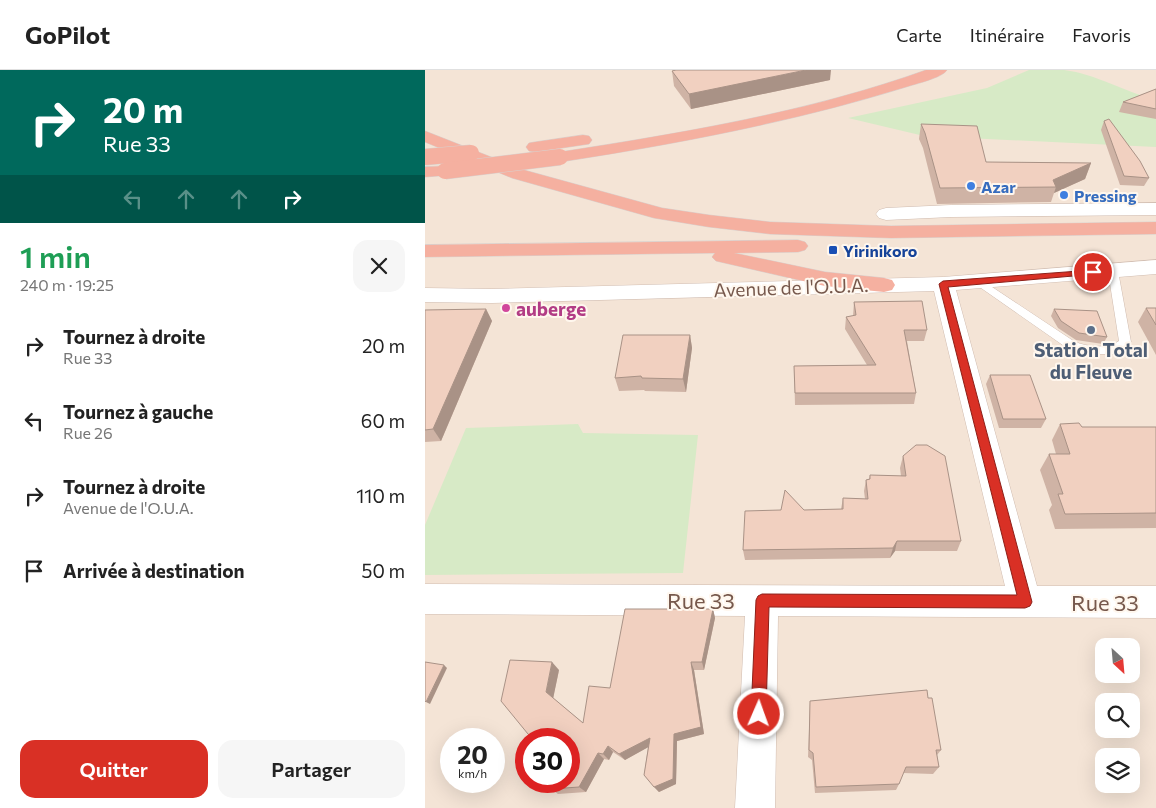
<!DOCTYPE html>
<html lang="fr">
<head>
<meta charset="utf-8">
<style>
	:root { --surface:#fff; --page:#f6f6f6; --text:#222; --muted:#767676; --line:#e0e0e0; --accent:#d93025 }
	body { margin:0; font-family:Commissioner,sans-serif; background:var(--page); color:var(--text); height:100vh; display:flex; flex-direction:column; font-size:19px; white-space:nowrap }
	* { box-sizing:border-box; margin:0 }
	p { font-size:16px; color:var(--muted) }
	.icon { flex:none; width:28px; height:28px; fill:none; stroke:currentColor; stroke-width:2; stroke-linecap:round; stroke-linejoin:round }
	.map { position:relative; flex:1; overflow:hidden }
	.sheet { display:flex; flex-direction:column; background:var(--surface); width:425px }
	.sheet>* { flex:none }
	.top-card { background:#00695c; color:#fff; overflow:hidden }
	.needle { width:32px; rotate:154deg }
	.fabs { position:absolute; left:670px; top:568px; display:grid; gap:10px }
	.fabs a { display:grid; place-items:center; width:45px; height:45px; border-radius:10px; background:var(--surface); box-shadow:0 5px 20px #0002; font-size:25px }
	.speed { position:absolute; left:15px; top:658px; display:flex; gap:10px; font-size:25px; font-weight:700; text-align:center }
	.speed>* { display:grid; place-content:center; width:65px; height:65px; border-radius:50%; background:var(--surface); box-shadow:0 5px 20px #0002; line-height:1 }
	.speed small { font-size:12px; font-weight:400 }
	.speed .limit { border:8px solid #d22; background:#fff; color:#111 }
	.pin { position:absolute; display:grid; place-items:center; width:42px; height:42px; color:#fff; margin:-21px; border:2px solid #fff; border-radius:50%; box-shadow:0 1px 5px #0007 }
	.me { position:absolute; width:55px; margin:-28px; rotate:2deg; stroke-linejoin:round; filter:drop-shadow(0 0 4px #0008) }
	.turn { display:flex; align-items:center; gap:18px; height:105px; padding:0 20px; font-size:22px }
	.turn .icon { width:65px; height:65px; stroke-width:2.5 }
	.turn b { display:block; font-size:35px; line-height:42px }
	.lanes { display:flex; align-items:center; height:48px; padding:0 20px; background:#0003; justify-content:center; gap:25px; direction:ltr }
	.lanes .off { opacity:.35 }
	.round { display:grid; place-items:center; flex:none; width:52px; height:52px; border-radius:15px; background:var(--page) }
	.overview { display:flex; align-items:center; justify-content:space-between; height:85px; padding:0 20px }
	h1 { font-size:30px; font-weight:600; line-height:38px; color:#1e9e55 }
	.primary-button { display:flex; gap:10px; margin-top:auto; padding:10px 20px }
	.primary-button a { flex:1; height:58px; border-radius:15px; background:var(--accent); color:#fff; font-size:20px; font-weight:600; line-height:58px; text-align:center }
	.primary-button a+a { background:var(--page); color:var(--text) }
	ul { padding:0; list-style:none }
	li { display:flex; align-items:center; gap:15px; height:75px; padding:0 20px }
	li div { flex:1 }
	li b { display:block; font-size:19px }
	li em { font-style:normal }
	header { display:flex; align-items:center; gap:30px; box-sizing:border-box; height:70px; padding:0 25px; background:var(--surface); border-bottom:1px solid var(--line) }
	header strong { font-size:24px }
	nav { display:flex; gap:28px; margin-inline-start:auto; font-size:18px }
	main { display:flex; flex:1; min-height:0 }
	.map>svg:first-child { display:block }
</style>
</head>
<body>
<header>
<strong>GoPilot</strong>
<nav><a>Carte</a><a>Itinéraire</a><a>Favoris</a></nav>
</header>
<main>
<section class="sheet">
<div class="top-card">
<div class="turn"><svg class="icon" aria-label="right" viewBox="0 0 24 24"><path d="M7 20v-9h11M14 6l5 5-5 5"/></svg><div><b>20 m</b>Rue 33</div></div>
<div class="lanes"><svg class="icon off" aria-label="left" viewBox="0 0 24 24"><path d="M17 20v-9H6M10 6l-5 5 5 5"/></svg><svg class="icon off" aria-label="ahead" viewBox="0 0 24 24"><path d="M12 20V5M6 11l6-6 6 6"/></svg><svg class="icon off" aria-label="ahead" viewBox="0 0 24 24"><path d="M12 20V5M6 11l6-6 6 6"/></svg><svg class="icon" aria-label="right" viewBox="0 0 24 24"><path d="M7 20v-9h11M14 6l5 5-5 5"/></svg></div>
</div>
<div class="overview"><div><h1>1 min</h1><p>240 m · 19:25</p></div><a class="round"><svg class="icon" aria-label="close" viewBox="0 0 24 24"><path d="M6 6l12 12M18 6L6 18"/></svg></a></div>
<ul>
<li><svg class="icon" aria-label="right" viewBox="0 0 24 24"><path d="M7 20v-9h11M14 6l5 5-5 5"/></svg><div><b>Tournez à droite</b><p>Rue 33</p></div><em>20 m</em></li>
<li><svg class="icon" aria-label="left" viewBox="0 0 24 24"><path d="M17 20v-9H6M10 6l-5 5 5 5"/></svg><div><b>Tournez à gauche</b><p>Rue 26</p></div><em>60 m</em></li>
<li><svg class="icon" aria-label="right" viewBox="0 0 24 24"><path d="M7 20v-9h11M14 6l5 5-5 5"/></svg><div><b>Tournez à droite</b><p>Avenue de l'O.U.A.</p></div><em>110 m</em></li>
<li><svg class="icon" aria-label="arrive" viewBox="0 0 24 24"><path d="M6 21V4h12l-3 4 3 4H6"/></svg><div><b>Arrivée à destination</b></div><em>50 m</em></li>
</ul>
<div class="primary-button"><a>Quitter</a><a>Partager</a></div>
</section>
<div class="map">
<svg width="731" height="738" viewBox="0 0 731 738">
	<rect width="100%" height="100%" fill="#fcf3e8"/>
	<path fill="#f4e4d6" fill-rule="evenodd" d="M0 0H731V738H0ZM679 576H706V604H679ZM679 631H706V659H679ZM26 669H69V711H26ZM101 669H144V711H101ZM679 686H706V714H679Z"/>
	<g fill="#d7eac6">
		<path d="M604 0C615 0 628 0 639 0 671 4 700 22 731 30V77L499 66 423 48 562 18Z"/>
		<path d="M153 354 158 363 273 365 258 503 0 505V455L41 358Z"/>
	</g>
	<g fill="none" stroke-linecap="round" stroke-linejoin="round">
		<g stroke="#d0bcb0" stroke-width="1">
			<path id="lane" d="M688 198 693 201 706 272 694 283 690 284H658L642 278 546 211 547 209H555L650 272C663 277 683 279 694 271L683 201Z"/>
		</g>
		<g stroke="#d0bcb0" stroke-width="1">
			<g id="street">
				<path d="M731 133V145L526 147 461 150 454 148 451 144 454 140 461 138 526 135Z"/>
				<path d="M731 190V204L531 220 612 516H731V548L353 546 350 738H310L320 546 0 544V514L580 516 509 221 67 233 0 232V218L67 219 518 207Z"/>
			</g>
		</g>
		<g stroke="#d9d0cd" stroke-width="1">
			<g id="highway">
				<path d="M501 0H522C517 8 490 14 481 17 368 52 251 74 135 92L129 91 126 87 129 83 135 82C258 63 384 42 501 0Z"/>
				<path d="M0 61 99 100 237 138 284 145 345 152 466 156 731 152V164L466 168 345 164 284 157 229 148 87 108 0 72Z"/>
				<path d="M158 65 164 66 167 70 164 74 110 82 104 81 101 77 104 73 110 72Z"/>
				<path d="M20 96 26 97 29 101 26 105 0 107V97Z"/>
				<path d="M373 170 380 172 383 176 380 180 373 182 309 183 400 202 459 208 467 210 470 215 467 220 459 222 400 216 291 191 287 187 290 183 0 187V175Z"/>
			</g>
		</g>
		<use href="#lane" fill="#fff" fill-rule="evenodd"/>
		<use href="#street" fill="#fff" fill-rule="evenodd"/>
		<use href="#highway" fill="#f5b0a0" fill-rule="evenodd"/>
		<g stroke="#d9d0cd" stroke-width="17" stroke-linecap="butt">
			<g id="highway-bridge">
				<path d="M0 87 46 83"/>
				<path d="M20 101 135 87"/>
			</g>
		</g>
		<use href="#highway-bridge" stroke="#f5b0a0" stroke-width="16"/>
	</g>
	<g fill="#cfb3a5">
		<path d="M247 1 405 10 266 39 249 16Z"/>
		<path d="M731 19V49L694 42 698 32Z"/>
		<path d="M679 51 724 108 719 116 695 115 676 60Z"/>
		<path d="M496 54 561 92 666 93 660 109 629 123 626 132 512 134 498 78 494 69Z"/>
		<path d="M429 232 502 260 499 271H482L491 323 489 334 370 335 369 296 442 295 420 259 421 247 428 246Z"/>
		<path d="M721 238H731V285L713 252Z"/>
		<path d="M61 239 67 251 16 371 0 372V240Z"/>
		<path d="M629 239 682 267 678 274 651 270 633 258 626 246Z"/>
		<path d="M265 265 267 278 261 322 220 321 219 320 194 321 190 308Z"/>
		<path d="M565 305 621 349 616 358H574L561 314Z"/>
		<path d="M635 354 657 357H731V458L630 459 624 440 627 435 615 400 624 384H631L627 370Z"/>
		<path d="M478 386 536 471 532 481H470L465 488 320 490 318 480 379 440 416 439 418 428 440 429 439 421 441 410 444 409 445 405 476 406 475 398Z"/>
		<path d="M288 539 290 548 279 600H269L279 664 252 671 251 714 234 722 219 705 223 677 200 690 188 682 184 690 179 689 161 722 133 724 126 719 144 669 103 664 134 600 128 628 158 653 185 618Z"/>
		<path d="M503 628 516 680 512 685 514 697 508 704 478 703 474 714 471 720 390 723 387 690 383 687 385 631Z"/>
	</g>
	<g fill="#a99286">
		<path d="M381 0H406L405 10 266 39 264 24Z"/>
		<path d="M666 93 660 109 629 123 631 117 628 110Z"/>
		<path d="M61 239 67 251 16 371 8 359Z"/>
		<path d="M265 265 267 278 261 322 258 309Z"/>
		<path d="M472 471 470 481 465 488 468 478Z"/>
		<path d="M288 539 290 548 279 600 277 592Z"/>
		<path d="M127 592 134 600 128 629 121 622Z"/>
		<path d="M266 592 269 600 279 664 252 671 251 714 234 722 229 717 249 664Z"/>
		<path d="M19 595 22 598 5 634 1 632Z"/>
		<path d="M225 668 229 674 200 690 194 684Z"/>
		<path d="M183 676 188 682 184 690 178 684Z"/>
		<path d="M173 683 179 689 161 722 154 717Z"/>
	</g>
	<g fill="#f1d0c0" stroke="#a99286">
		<path d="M251 0H381L264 24 247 1Z"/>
		<path d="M731 19V39L698 32Z"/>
		<path d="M684 49 715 91 724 108 699 106 679 51Z"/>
		<path d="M496 54 552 56 561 92 666 93 628 110 631 117 515 118 500 63Z"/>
		<path d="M497 231 502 260H479L491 323H370L369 296 451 295 421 247 431 245 429 232Z"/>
		<path d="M721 238H731V255Z"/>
		<path d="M61 239 8 359 0 360V240Z"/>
		<path d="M629 239 672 241 682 267 654 263 636 251Z"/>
		<path d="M198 265H265L258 309 217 308 216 306 190 308Z"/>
		<path d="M565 305H605L621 349H578Z"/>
		<path d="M654 353 657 357H731V443L640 444 633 424H638L624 384H645L635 354Z"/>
		<path d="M491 375H502L520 386 536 471H472L468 478 318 480 320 441 356 440 360 420 379 440 418 439V428L443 429 441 410 445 409V405L481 406 478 386Z"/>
		<path d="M200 539H288L277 592H266L276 657 249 664 248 709 229 717 219 705 225 668 194 684 183 676 178 684 173 683 154 717 126 719 116 711H144V669H109L103 664 76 631 85 590 127 592 121 622 158 653 164 616 185 618Z"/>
		<path d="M0 592 19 595 1 632 0 631Z"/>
		<path d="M502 620 503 628H507L516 680H511L514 697H481L474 714 391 717 388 683 384 680 385 631Z"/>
	</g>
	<path fill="#d93025" stroke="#8d1f18" d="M668 200 673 202 671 204 523 217 607 532 605 536 600 538 344 537 341 644 339 649 334 651 328 649 326 644 331 530 333 526 337 524 592 525 514 214 518 211Z"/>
	<g fill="#3f7fe0" stroke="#fff7ee" stroke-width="2">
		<circle cx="546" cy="116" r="5"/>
		<circle cx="639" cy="125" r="5"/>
	</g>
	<rect fill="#1a4fb4" stroke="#fff7ee" stroke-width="2" x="403" y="175" width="10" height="10" rx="2.5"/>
	<circle fill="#d1479c" stroke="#fff7ee" stroke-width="2" cx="81" cy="238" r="5"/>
	<circle fill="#5c6f8a" stroke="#fff7ee" stroke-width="2" cx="666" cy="260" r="5"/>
	<g text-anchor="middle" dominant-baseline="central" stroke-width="4" stroke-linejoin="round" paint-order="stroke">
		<g font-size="16" font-weight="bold" fill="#366cbe" stroke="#fff7ee" text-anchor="start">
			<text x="556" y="116">Azar</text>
			<text x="649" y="125">Pressing</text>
		</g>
		<g font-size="16" font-weight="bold" fill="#164399" stroke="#fff7ee" text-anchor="start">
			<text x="418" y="180">Yirinikoro</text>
		</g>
		<g font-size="19" fill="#76584c" stroke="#fff7ee">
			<text transform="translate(366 217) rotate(-2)">Avenue de l'O.U.A.</text>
		</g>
		<g font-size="19" font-weight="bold" fill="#b23c85" stroke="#fff7ee" text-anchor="start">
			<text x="91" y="238">auberge</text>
		</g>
		<g font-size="19" font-weight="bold" fill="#4e5e75" stroke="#fff7ee">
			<text x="666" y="279">Station Total<tspan x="666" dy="22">du Fleuve</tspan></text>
		</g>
		<g font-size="22" fill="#76584c" stroke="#fff7ee">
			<text x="276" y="530">Rue 33</text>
			<text x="680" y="532">Rue 33</text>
		</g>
	</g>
</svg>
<div class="fabs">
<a><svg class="needle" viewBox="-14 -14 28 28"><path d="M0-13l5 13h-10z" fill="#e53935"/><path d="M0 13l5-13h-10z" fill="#767676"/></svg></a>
<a><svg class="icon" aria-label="search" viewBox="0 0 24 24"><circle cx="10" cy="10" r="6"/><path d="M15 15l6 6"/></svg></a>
<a><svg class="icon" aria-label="layers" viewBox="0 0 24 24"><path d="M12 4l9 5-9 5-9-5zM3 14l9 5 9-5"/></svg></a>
</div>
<div class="speed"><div>20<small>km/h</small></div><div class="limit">30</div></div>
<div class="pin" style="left:668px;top:202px;background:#d93025"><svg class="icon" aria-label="arrive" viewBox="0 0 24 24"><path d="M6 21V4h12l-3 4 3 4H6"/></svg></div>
<svg class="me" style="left:334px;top:644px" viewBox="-20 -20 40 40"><circle r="17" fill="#d93025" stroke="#fff" stroke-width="3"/><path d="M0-11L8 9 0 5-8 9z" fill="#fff"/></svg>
</div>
</main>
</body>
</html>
